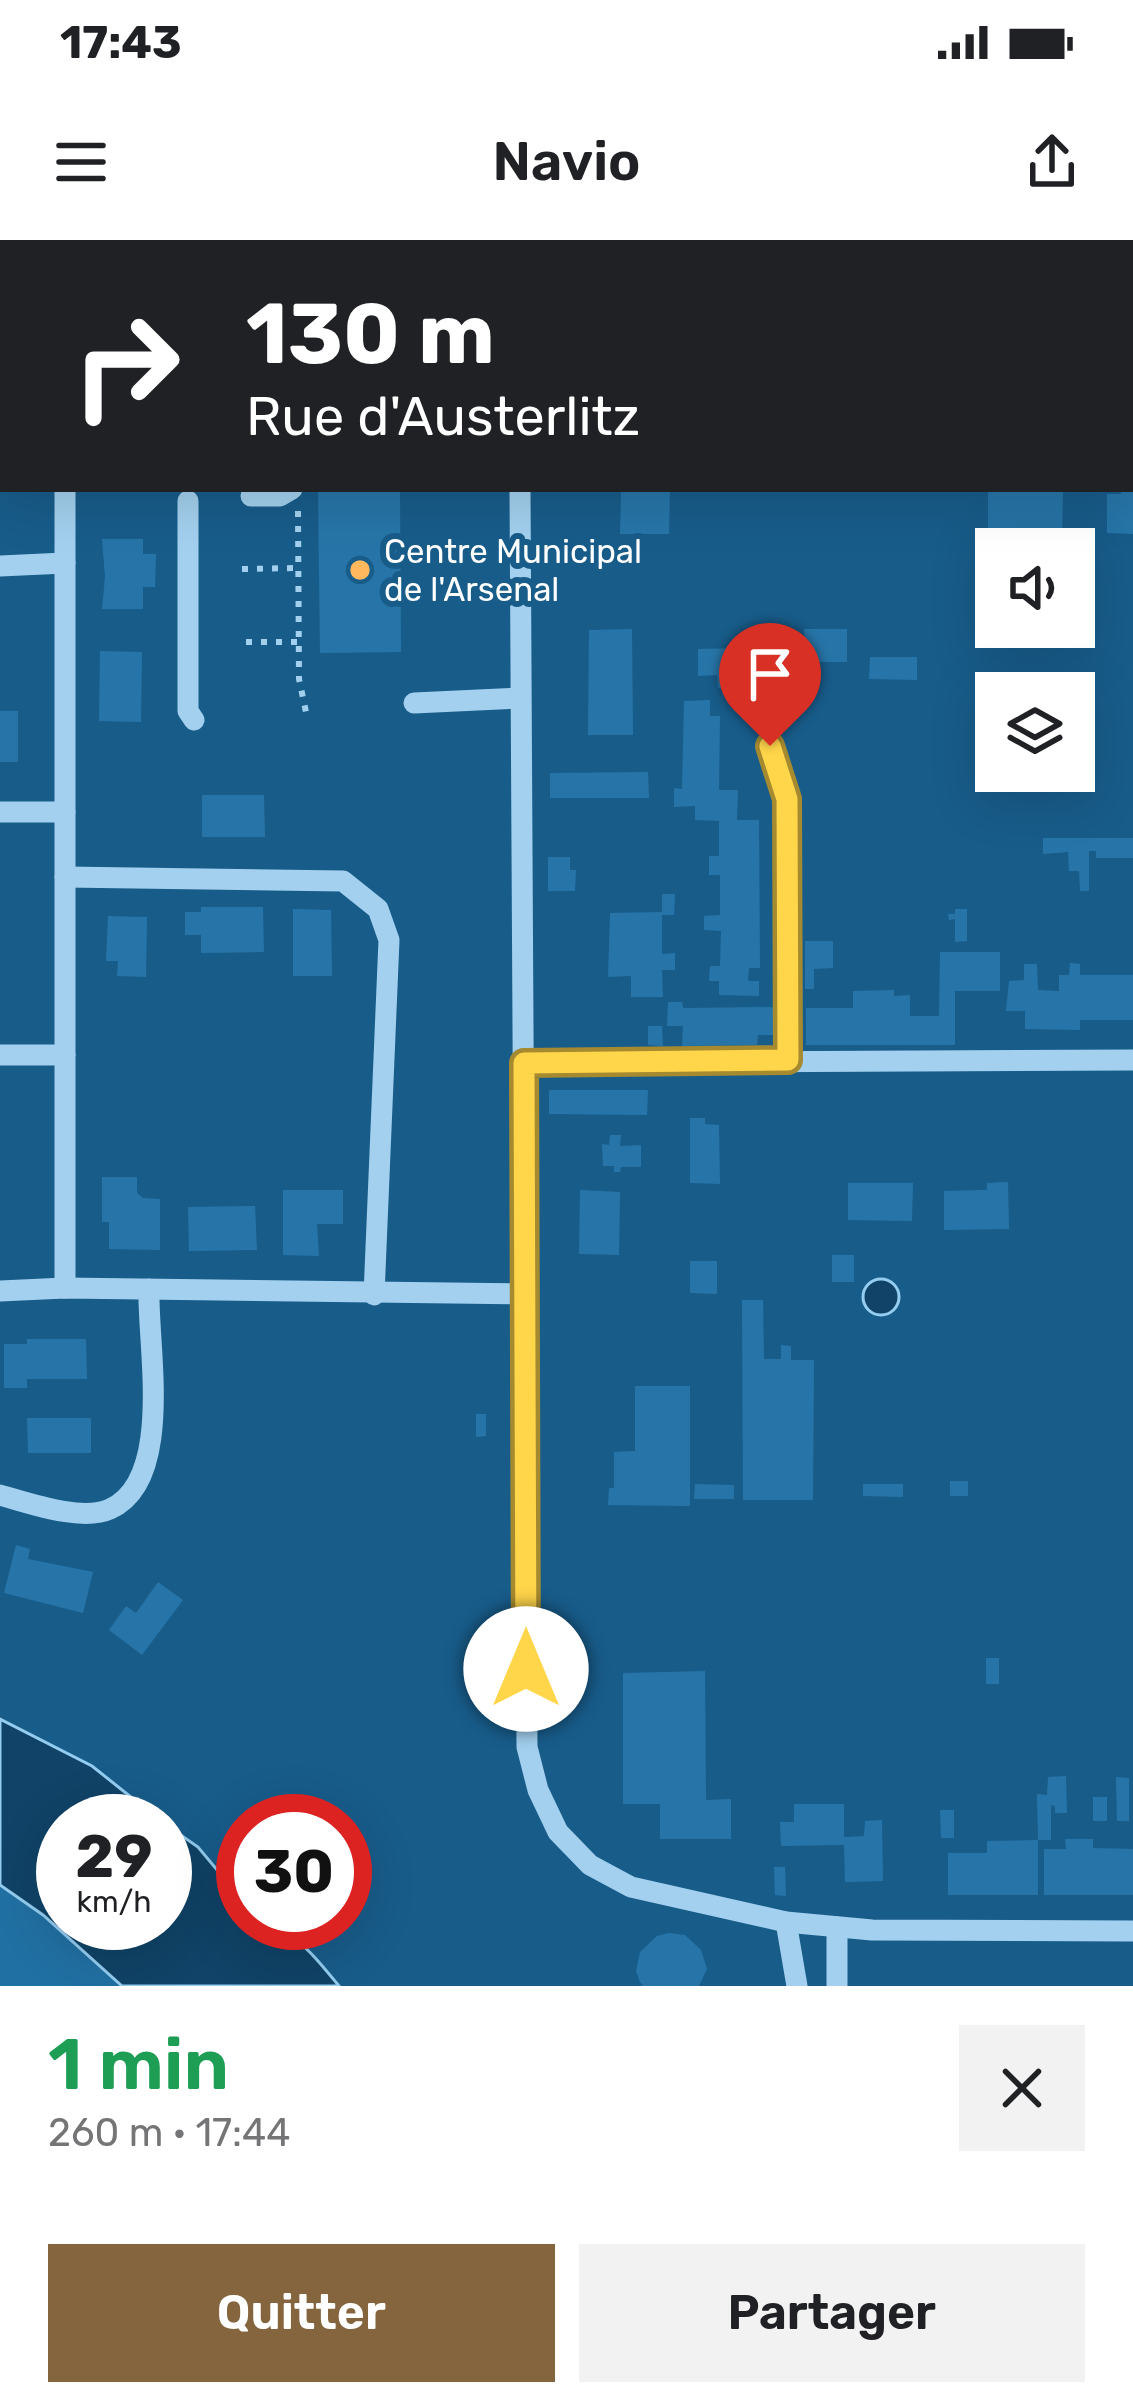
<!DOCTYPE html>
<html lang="fr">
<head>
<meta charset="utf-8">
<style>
	:root { --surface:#fff; --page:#f2f2f2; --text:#202124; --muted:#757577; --accent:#84653e }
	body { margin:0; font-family:Rubik,sans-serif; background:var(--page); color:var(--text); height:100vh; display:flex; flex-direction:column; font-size:45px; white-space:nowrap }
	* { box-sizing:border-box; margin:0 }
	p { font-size:39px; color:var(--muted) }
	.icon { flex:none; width:66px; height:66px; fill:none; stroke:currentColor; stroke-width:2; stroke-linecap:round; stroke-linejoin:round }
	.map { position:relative; height:1746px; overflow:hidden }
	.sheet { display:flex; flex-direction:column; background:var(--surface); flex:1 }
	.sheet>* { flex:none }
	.hud { position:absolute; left:0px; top:0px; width:1134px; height:252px; box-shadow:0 12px 48px #0002; background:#202124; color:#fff; overflow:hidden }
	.controls { position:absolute; left:975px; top:288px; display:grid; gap:24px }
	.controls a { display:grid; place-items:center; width:120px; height:120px; border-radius:0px; background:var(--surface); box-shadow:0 12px 48px #0002; font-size:60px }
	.speed { position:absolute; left:36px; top:1554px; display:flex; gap:24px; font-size:60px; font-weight:700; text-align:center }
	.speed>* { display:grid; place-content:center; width:156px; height:156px; border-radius:50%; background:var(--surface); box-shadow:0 12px 48px #0002; line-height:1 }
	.speed small { font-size:30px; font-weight:400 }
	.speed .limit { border:18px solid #d22; background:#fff; color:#111 }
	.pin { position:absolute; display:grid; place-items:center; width:102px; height:102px; color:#fff; margin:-123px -51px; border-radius:50% 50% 50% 0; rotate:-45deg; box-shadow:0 0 12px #0007 }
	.pin .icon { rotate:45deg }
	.me { position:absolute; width:132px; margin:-66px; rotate:0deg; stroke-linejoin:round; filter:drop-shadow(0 0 9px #0008) }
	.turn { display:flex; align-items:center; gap:42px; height:252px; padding:0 48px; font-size:54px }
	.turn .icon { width:156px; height:156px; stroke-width:2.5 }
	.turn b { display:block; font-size:84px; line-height:102px }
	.round { display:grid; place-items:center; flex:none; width:126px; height:126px; border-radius:0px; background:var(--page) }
	.summary { display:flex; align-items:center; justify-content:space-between; height:204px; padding:0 48px }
	h1 { font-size:72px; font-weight:600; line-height:90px; color:#1e9e55 }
	.action { display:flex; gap:24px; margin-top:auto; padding:24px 48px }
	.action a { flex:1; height:138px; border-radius:0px; background:var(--accent); color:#fff; font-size:48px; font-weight:600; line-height:138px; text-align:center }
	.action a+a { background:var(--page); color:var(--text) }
	.status { display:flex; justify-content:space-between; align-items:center; height:84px; padding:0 60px; background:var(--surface); direction:ltr }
	.status svg { height:33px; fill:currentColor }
	header { display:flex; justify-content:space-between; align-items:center; height:156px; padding:0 48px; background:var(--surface); font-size:54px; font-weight:600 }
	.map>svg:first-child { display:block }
</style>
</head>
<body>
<div class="status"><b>17:43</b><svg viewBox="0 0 49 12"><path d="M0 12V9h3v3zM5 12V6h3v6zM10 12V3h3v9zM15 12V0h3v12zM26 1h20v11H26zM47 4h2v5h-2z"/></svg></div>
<header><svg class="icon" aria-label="menu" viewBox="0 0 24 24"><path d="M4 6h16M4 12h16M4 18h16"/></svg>Navio<svg class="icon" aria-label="share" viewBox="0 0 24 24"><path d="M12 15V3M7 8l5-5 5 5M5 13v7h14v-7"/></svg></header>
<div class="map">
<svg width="1133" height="1746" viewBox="0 0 1133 1746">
	<rect width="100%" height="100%" fill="#185c8a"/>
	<path fill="#2170a3" d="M0 1645 43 1675 122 1746H0Z"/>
	<g fill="#104367" stroke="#94cdf0" stroke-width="3">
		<circle cx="881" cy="1057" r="18"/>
		<path d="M0 1479 92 1526 161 1581H63V1683H165V1584L198 1607 243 1661V1683C290 1683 311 1712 339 1746H122L43 1675 0 1645Z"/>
	</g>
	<g fill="#2775a8">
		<path d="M318 249H400L401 412 320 413Z"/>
		<path d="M617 249H670L669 294H620L621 253Z"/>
		<path d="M988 249H1063L1062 309H996V346H988Z"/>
		<path d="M1120 250H1133V294L1107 293V254H1121Z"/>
		<path d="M102 299H143V314H156L155 347H143V369H102L105 337Z"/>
		<path d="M632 389 633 495H588L589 390Z"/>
		<path d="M804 389H847V422H805V442H791L792 448H718L717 435 698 436V409L791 407V417H805Z"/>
		<path d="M100 411 142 412 141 482 99 481Z"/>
		<path d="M870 417H917V440L869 439Z"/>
		<path d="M710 460V476H720L719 550H738L737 580H759L760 728H749L748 741H759V756L719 755V741H709L710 726H720L721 691 704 690V676L720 675V635H709V616H719V581L695 580V566L674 567V548L682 549 684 461Z"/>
		<rect x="0" y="471" width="18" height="51"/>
		<path d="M648 532 649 558H550V533Z"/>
		<path d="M202 555H264L265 597H202Z"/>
		<path d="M1043 598H1133V618H1096V611H1089V651H1080L1079 631H1069L1068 612 1043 614Z"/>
		<path d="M548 617H570V630H576L575 651H548Z"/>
		<path d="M662 654H675L674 675H662V714L675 713V730H662L663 757H631V736L608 737 610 673 662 672Z"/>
		<path d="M201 667H263L264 712 201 713V695H185V672H201Z"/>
		<path d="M293 669 331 670 332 736H293Z"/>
		<path d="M955 669H967V701L955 702V679L949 680 948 674H955Z"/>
		<path d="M108 676 147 677 146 737 117 736 118 721H106Z"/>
		<path d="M805 701H833V728L814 729V749H805Z"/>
		<path d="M940 712H1000V751H955V805H806V768H853V751L894 750V756L910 755V776H939Z"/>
		<path d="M1070 723 1080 724V735H1133V780H1080V790L1025 789V771H1006L1009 741 1024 740V724H1037L1038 750 1059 751V735H1069Z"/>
		<path d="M668 762H682L683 768 775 767V795H758L757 805 682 806 683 786H667Z"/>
		<path d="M648 786H662L663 806 648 805Z"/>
		<path d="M549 850H648L647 875 549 874Z"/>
		<path d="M690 878H705V884L719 885 720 944 690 943Z"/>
		<path d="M610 895H621L620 906 641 905V927H621L620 932H614V926H603L602 904 609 905Z"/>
		<path d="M102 937H137V953L143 958 160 959V1010L109 1009V982H102Z"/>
		<path d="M1008 942 1009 989 944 990V951L987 950V943Z"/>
		<path d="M848 943H913L912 981 848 980Z"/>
		<path d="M283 950H343V984H317L319 1016 283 1015Z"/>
		<path d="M580 950 620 952 619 1015 579 1014Z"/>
		<path d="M255 966 257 1010 189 1011 188 967Z"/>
		<rect x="832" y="1015" width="22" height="27"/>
		<path d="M690 1021H717V1054L690 1053Z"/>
		<path d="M742 1060H763L764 1119H781V1105L791 1106V1120H814L813 1260H743Z"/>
		<path d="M27 1099H86L87 1139H27V1148H4V1104H27Z"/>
		<path d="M635 1146H690V1266L608 1265 609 1248H614V1212L635 1211Z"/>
		<path d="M476 1174H486V1196L476 1197Z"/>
		<path d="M27 1178H91V1213H28Z"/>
		<rect x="950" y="1241" width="18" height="15"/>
		<path d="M695 1244 734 1245V1259H694Z"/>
		<path d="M863 1244H903V1257L863 1256Z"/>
		<path d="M16 1305 30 1309 28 1319 93 1332 83 1373 4 1353Z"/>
		<path d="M158 1342 183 1360 142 1415 109 1390 126 1366 136 1373Z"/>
		<rect x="986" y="1418" width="13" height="26"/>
		<path d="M705 1431 706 1560 731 1559V1599H660V1564H623V1433Z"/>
		<path d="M1066 1536 1067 1573H1055V1566L1051 1565V1600H1038L1037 1554 1047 1555 1048 1537Z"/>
		<path d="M1116 1537 1129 1538V1581H1117Z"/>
		<rect x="1093" y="1557" width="14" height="24"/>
		<path d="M794 1564H844V1597L864 1596 865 1581 882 1580 883 1641 845 1642 844 1605 781 1606 780 1582H794Z"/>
		<path d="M940 1570H954V1598H941Z"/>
		<path d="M1065 1599H1093V1608L1133 1609V1655H1044V1609H1066Z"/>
		<path d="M1038 1600V1655H948V1613H987V1601Z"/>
		<path d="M774 1627H785L786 1656 775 1655Z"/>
		<path d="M669 1693 685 1695 701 1710 707 1729 699 1746H643L640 1742 636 1731 640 1712 657 1696Z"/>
	</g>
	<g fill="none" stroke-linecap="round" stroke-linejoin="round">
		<g stroke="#a2d0ee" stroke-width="6" stroke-dasharray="6 9" stroke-linecap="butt">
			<path d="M271 0V3"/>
			<path d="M298 271 299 439 306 472"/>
			<path d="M242 329 298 328"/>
			<path d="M246 402H299"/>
		</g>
		<g stroke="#a2d0ee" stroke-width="21">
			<path d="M520 0V3"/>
			<path d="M0 93H3"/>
			<path d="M520 249 527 1507 538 1550 558 1592 590 1625 631 1647 786 1682 872 1690 1133 1691"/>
			<path d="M251 256H280L292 249"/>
			<path d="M188 261V471L194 480"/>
			<path d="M0 326 65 323"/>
			<path d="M414 463 520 458"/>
			<path d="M770 506 787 559 788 820"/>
			<path d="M0 572H65"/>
			<path d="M65 637 343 641 378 669 389 700 374 1055"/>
			<path d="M0 815H65"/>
			<path d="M524 823 1133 820"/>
			<path d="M65 1048V249"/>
			<path d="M0 1051 65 1048 525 1054"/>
			<path d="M0 1255C29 1263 82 1282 110 1269 175 1240 147 1104 149 1049"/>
			<path d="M786 1682 797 1746"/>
			<path d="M837 1746V1687"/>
		</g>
	</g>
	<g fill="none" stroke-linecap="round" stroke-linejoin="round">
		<g stroke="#a68a30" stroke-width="30">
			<path id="route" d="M526 1429 524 823 788 820 787 559 770 506"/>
		</g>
		<use href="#route" stroke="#ffd54a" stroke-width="21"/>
	</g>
	<circle fill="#ffb85e" stroke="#185c8a" stroke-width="4.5" cx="360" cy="330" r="12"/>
	<g text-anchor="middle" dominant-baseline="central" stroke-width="12" stroke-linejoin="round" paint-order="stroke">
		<g font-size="33" fill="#fff" stroke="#185c8a" text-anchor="start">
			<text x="384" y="311">Centre Municipal<tspan x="384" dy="38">de l'Arsenal</tspan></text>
		</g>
	</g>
</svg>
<div class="controls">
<a><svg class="icon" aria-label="sound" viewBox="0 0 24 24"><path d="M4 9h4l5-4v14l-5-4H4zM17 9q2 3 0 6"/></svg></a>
<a><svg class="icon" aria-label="layers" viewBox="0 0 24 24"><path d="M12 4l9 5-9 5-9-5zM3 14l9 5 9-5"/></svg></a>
</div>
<div class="speed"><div>29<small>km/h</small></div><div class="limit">30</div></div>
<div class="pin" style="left:770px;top:506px;background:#d93025"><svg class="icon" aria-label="arrive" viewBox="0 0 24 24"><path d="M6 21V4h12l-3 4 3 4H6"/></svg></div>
<svg class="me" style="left:526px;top:1429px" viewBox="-20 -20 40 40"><circle r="19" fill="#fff"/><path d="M0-13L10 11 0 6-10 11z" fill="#ffd54a"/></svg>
<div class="hud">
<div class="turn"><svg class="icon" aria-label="right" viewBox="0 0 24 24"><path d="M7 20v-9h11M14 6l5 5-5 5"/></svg><div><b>130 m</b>Rue d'Austerlitz</div></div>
</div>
</div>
<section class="sheet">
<div class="summary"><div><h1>1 min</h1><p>260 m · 17:44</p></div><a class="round"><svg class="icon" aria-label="close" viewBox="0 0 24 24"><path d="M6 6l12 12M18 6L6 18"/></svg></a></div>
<div class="action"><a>Quitter</a><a>Partager</a></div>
</section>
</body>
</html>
